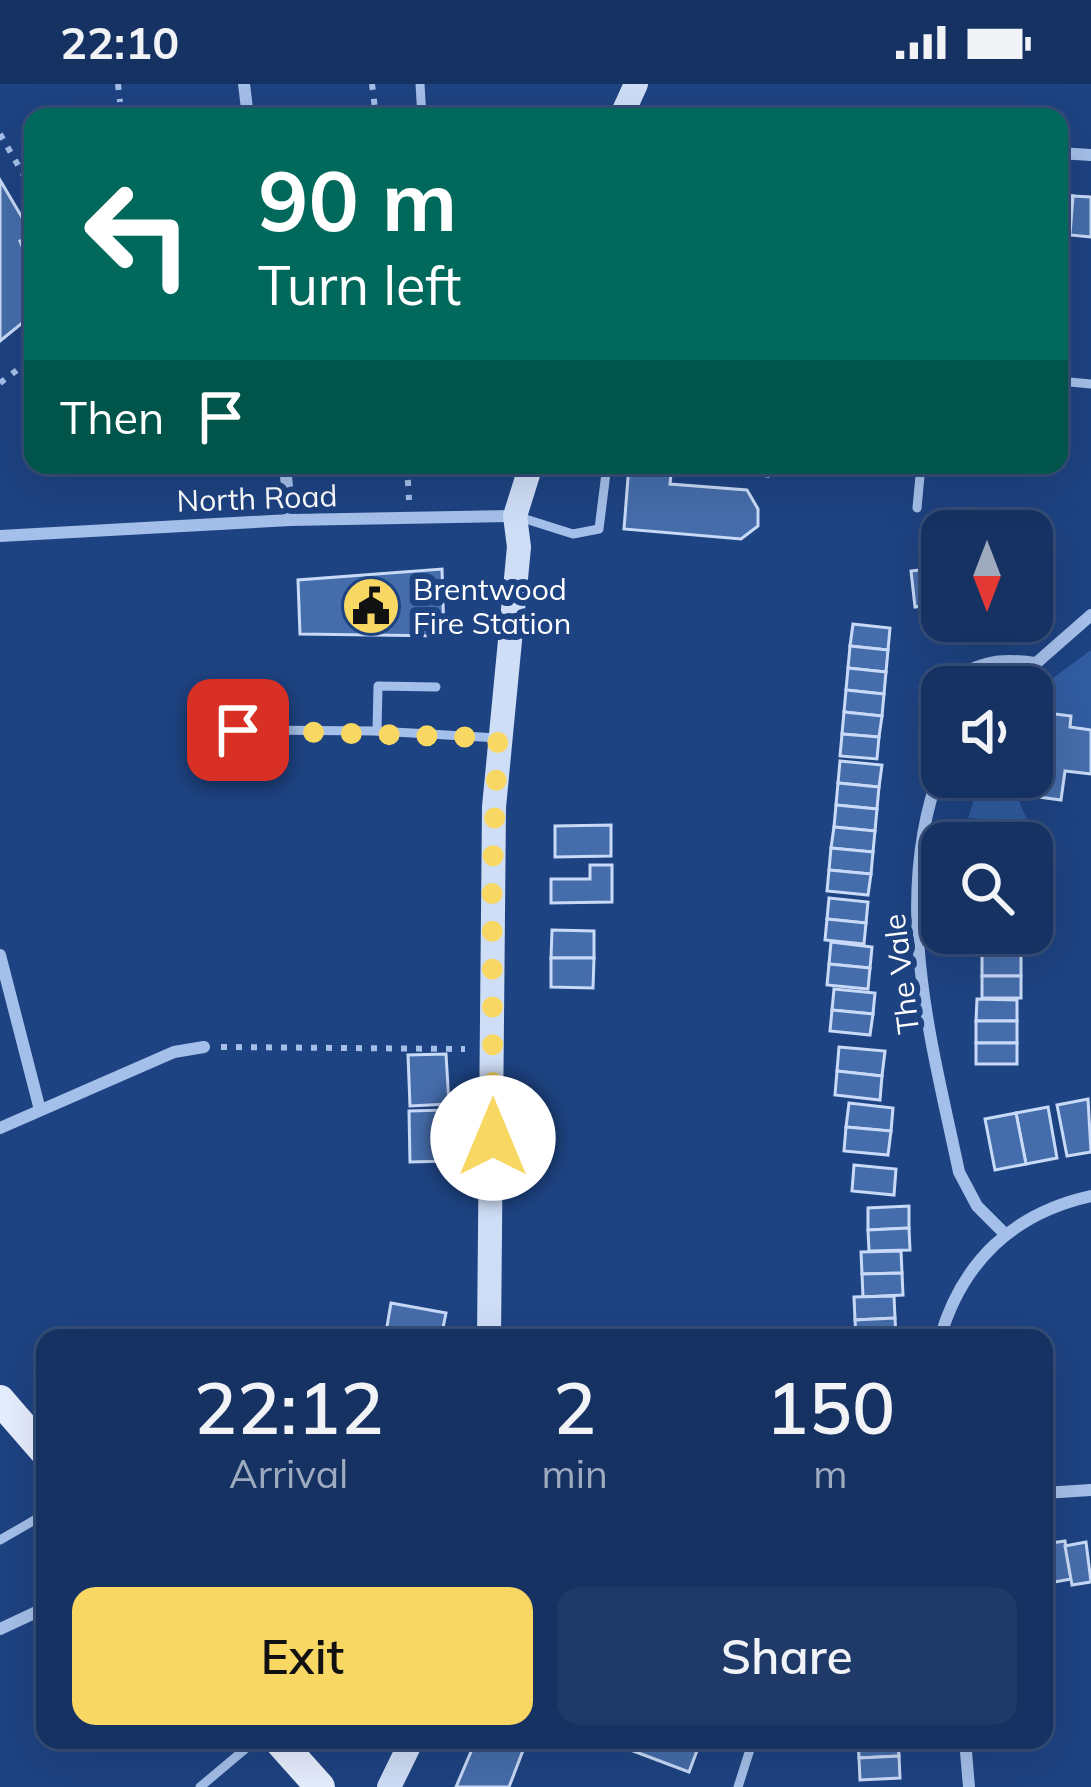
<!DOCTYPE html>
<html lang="en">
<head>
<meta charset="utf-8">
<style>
	:root { --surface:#163262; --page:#1f3a68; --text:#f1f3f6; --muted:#9eaabe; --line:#354d77; --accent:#f8d763 }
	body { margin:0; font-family:Mulish,sans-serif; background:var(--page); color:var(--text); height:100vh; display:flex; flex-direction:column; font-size:45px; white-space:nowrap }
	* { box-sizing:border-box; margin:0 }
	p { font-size:39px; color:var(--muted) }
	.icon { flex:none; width:66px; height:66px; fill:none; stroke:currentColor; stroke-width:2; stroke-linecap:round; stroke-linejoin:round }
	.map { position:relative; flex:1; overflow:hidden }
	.sheet { position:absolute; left:36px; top:1245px; width:1017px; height:420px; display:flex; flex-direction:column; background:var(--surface); border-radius:24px; box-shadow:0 12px 48px #0002,0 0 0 3px var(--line) }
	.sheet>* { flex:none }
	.top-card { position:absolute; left:24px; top:24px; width:1044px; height:366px; border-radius:24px; box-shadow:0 12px 48px #0002,0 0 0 3px var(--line); background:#00695c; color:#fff; overflow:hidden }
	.needle { width:78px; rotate:180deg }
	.tools { position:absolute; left:921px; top:426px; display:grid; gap:24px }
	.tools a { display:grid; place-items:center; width:132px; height:132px; border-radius:24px; background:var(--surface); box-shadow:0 12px 48px #0002,0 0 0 3px var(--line); font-size:60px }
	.pin { position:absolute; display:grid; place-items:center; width:102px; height:102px; color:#fff; margin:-51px; border-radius:24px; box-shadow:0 6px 18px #0006 }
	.me { position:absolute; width:132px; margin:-66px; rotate:0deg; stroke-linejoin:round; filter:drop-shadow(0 0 9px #0008) }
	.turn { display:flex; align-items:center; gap:42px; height:252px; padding:0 36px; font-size:54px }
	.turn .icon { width:156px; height:156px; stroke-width:2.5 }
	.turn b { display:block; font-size:84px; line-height:102px }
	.then { display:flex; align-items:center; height:114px; padding:0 36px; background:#0003; gap:24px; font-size:45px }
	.eta { display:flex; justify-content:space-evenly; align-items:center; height:204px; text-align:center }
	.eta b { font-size:72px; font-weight:600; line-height:84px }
	.cta { display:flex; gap:24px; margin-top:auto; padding:24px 36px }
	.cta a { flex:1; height:138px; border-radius:24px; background:var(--accent); color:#111; font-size:48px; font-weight:600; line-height:138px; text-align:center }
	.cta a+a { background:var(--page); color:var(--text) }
	.status { display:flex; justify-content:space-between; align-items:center; height:84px; padding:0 60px; background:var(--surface); direction:ltr }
	.status svg { height:33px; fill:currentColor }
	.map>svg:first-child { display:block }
</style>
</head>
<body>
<div class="status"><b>22:10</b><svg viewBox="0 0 49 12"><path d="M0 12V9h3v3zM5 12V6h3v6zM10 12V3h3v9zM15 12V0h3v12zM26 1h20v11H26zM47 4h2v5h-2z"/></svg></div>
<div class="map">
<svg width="1091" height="1703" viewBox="0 0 1091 1703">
	<rect width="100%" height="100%" fill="#1e4382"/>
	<g fill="#315ca1">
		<path d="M1091 566V646L1070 643 1071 632 1032 627 1038 605Z"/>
		<path d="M981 693H1019L1016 710 1028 738 968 734Z"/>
	</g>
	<g fill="#466dab" stroke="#c8daf7" stroke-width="3">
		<path d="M0 96 33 152 20 157 33 190 26 236 0 257Z"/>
		<path d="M1059 111 1073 112 1070 151H1059Z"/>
		<path d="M1073 112 1091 113V153L1070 151Z"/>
		<path d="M629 381H672L670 400 747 406 758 425V442L741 455 624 445Z"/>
		<path d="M721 381H838L837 390 769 384 768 392 721 387Z"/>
		<path d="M935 484 939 520 915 523 911 487Z"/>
		<path d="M442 485 444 552 300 550 298 496Z"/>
		<path d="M853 540 890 544 888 566 850 562Z"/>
		<path d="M850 562 888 566 886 588 848 584Z"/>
		<path d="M848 584 886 588 884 610 846 606Z"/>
		<path d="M846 606 884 610 882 632 844 628Z"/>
		<path d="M1032 627 1071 632 1070 643 1091 646V690L1065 687 1061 716 1016 710 1019 693H1032Z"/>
		<path d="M844 628 882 632 879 653 842 650Z"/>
		<path d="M842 650 879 653 877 675 840 672Z"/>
		<path d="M840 677 882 681 879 703 838 699Z"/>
		<path d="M838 699 879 703 877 725 836 721Z"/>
		<path d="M836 721 877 725 875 747 834 743Z"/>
		<path d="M986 739H1027L1026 759H986Z"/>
		<path d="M611 741V772L555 773V742Z"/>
		<path d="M834 743 875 747 873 768 831 764Z"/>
		<path d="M831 764 873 768 871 790 829 786Z"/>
		<path d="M590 781H612V818L551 819V795H590Z"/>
		<path d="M829 786 871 790 868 811 827 807Z"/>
		<path d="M829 814 868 818 866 839 827 835Z"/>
		<path d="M827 835 866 839 864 860 825 856Z"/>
		<path d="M552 846 594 847V874H551Z"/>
		<path d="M982 849H1022L1021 870H982Z"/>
		<path d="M831 858 872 863 870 884 829 880Z"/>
		<rect x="982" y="870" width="39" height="22"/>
		<path d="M551 874H594L593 904 551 903Z"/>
		<path d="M829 880 870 884 868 905 827 901Z"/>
		<rect x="982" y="892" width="39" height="22"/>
		<path d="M834 905 875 909 873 930 832 926Z"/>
		<path d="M977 915 1017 916V937H976Z"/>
		<path d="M832 926 873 930 870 951 830 947Z"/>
		<rect x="976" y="937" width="41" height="22"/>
		<rect x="976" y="959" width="41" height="21"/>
		<path d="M839 963 885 967 882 992 837 987Z"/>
		<path d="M446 970 449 1020 410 1022 408 971Z"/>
		<path d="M837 987 882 992 880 1016 835 1011Z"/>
		<path d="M1088 1015 1091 1068 1067 1072 1057 1021Z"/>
		<path d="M849 1019 893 1024 891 1047 846 1043Z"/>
		<path d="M1048 1023 1057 1074 1026 1080 1016 1029Z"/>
		<path d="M449 1026 451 1077 410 1078 409 1027Z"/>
		<path d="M1016 1029 1026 1080 995 1086 985 1035Z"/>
		<path d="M846 1043 891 1047 888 1071 844 1067Z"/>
		<path d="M854 1081 896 1085 894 1111 852 1107Z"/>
		<path d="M909 1122V1144L868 1146V1124Z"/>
		<path d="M909 1144 910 1166 869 1167 868 1146Z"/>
		<path d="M901 1167 902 1189 862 1190 861 1168Z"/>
		<path d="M902 1189 903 1211 863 1213 862 1190Z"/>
		<path d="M894 1212 895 1234 855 1236 854 1213Z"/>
		<path d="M391 1219 446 1229 441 1254H385Z"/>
		<path d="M895 1234 896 1254H856L855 1236Z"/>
		<path d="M1065 1457 1071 1495 1049 1499 1044 1460Z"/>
		<path d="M1086 1458 1091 1498 1072 1501 1065 1462Z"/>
		<path d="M476 1656H527L509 1703H456Z"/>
		<path d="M604 1656H701L689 1688Z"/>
		<path d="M858 1656H898L899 1672 859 1674Z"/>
		<path d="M899 1672 900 1694 860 1696 859 1674Z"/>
	</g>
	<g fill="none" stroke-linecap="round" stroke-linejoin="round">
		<g stroke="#a4bfe9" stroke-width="6" stroke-dasharray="6 9" stroke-linecap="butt">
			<path d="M118 0 120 18"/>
			<path d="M372 0 376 33"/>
			<path d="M0 50 33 107"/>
			<path d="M0 299 33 274"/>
			<path d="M407 381 409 416"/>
			<path d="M221 963 465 965"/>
		</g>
		<g stroke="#a4bfe9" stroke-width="9">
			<path d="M420 0 422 33"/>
			<path d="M1059 297 1091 300"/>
			<path d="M917 424 921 381"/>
			<path d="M516 432 573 450 599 445 607 381"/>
			<path d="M436 603 378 602 377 647 498 654"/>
			<path d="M953 603 957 591C986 574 1006 573 1038 578"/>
			<path d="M239 646 377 647"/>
			<path d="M0 1456 45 1430"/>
			<path d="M200 1703 256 1656"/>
			<path d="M738 1703 753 1656"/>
		</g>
		<g stroke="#a4bfe9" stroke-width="12">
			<path d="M244 0 248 33"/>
			<path d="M1059 69 1091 71"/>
			<path d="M285 381 290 436"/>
			<path d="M0 452 290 436 514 432"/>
			<path d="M1009 603 1091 531"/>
			<path d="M942 682C890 814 931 955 959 1088L977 1122 1005 1150"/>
			<path d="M0 871 40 1026"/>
			<path d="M0 1044 174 968 204 963"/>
			<path d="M940 1254C962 1178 1013 1129 1091 1112"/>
			<path d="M1044 1409 1091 1406"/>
			<path d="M0 1545 45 1524"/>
			<path d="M965 1656 969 1703"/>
		</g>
		<g stroke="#cfdef7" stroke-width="24">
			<path d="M621 33 636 0"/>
			<path d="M489 1254 494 723 519 463 515 432 531 381"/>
			<path d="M389 1703 412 1656"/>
		</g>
		<g stroke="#e7eefe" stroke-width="30">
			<path d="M0 1316 45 1368"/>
			<path d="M278 1656 320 1703"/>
		</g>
	</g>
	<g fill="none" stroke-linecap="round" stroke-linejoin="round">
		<path stroke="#f8d763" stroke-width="21" stroke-dasharray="0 37.8" d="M238 646 498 654 492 798 493 1054"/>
	</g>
	<defs>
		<g id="civic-disc" transform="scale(3)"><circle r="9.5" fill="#f8d763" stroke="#1e4382"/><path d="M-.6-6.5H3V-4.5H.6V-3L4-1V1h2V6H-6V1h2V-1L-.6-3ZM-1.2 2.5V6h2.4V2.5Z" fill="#111"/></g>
	</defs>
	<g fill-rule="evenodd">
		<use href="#civic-disc" x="371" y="522"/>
	</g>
	<g text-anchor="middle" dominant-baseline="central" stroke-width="12" stroke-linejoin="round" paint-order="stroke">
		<g font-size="30" fill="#fff" stroke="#1e4382">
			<text transform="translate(257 414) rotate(-2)">North Road</text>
			<text transform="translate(901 890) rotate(-97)">The Vale</text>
		</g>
		<g font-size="30" fill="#fff" stroke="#1e4382" text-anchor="start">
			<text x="413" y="505">Brentwood<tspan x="413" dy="34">Fire Station</tspan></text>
		</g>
	</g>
</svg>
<div class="tools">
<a><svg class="needle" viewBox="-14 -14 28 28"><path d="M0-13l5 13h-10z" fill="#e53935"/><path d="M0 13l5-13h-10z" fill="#9eaabe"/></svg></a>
<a><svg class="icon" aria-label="sound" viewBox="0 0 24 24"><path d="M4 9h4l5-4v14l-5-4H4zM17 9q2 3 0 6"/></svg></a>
<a><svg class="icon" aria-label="search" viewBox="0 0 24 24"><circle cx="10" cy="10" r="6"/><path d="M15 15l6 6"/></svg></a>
</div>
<div class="pin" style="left:238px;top:646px;background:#d93025"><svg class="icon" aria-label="arrive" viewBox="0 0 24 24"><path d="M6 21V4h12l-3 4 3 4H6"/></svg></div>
<svg class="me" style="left:493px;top:1054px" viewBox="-20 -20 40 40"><circle r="19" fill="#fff"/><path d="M0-13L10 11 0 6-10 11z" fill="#f8d763"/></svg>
<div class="top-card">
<div class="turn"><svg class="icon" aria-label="left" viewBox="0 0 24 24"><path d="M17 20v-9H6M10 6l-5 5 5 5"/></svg><div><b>90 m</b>Turn left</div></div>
<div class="then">Then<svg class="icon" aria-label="arrive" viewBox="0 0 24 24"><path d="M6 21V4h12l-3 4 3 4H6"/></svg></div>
</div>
<section class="sheet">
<div class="eta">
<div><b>22:12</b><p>Arrival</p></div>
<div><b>2</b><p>min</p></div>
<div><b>150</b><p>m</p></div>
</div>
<div class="cta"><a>Exit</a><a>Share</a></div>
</section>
</div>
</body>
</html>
